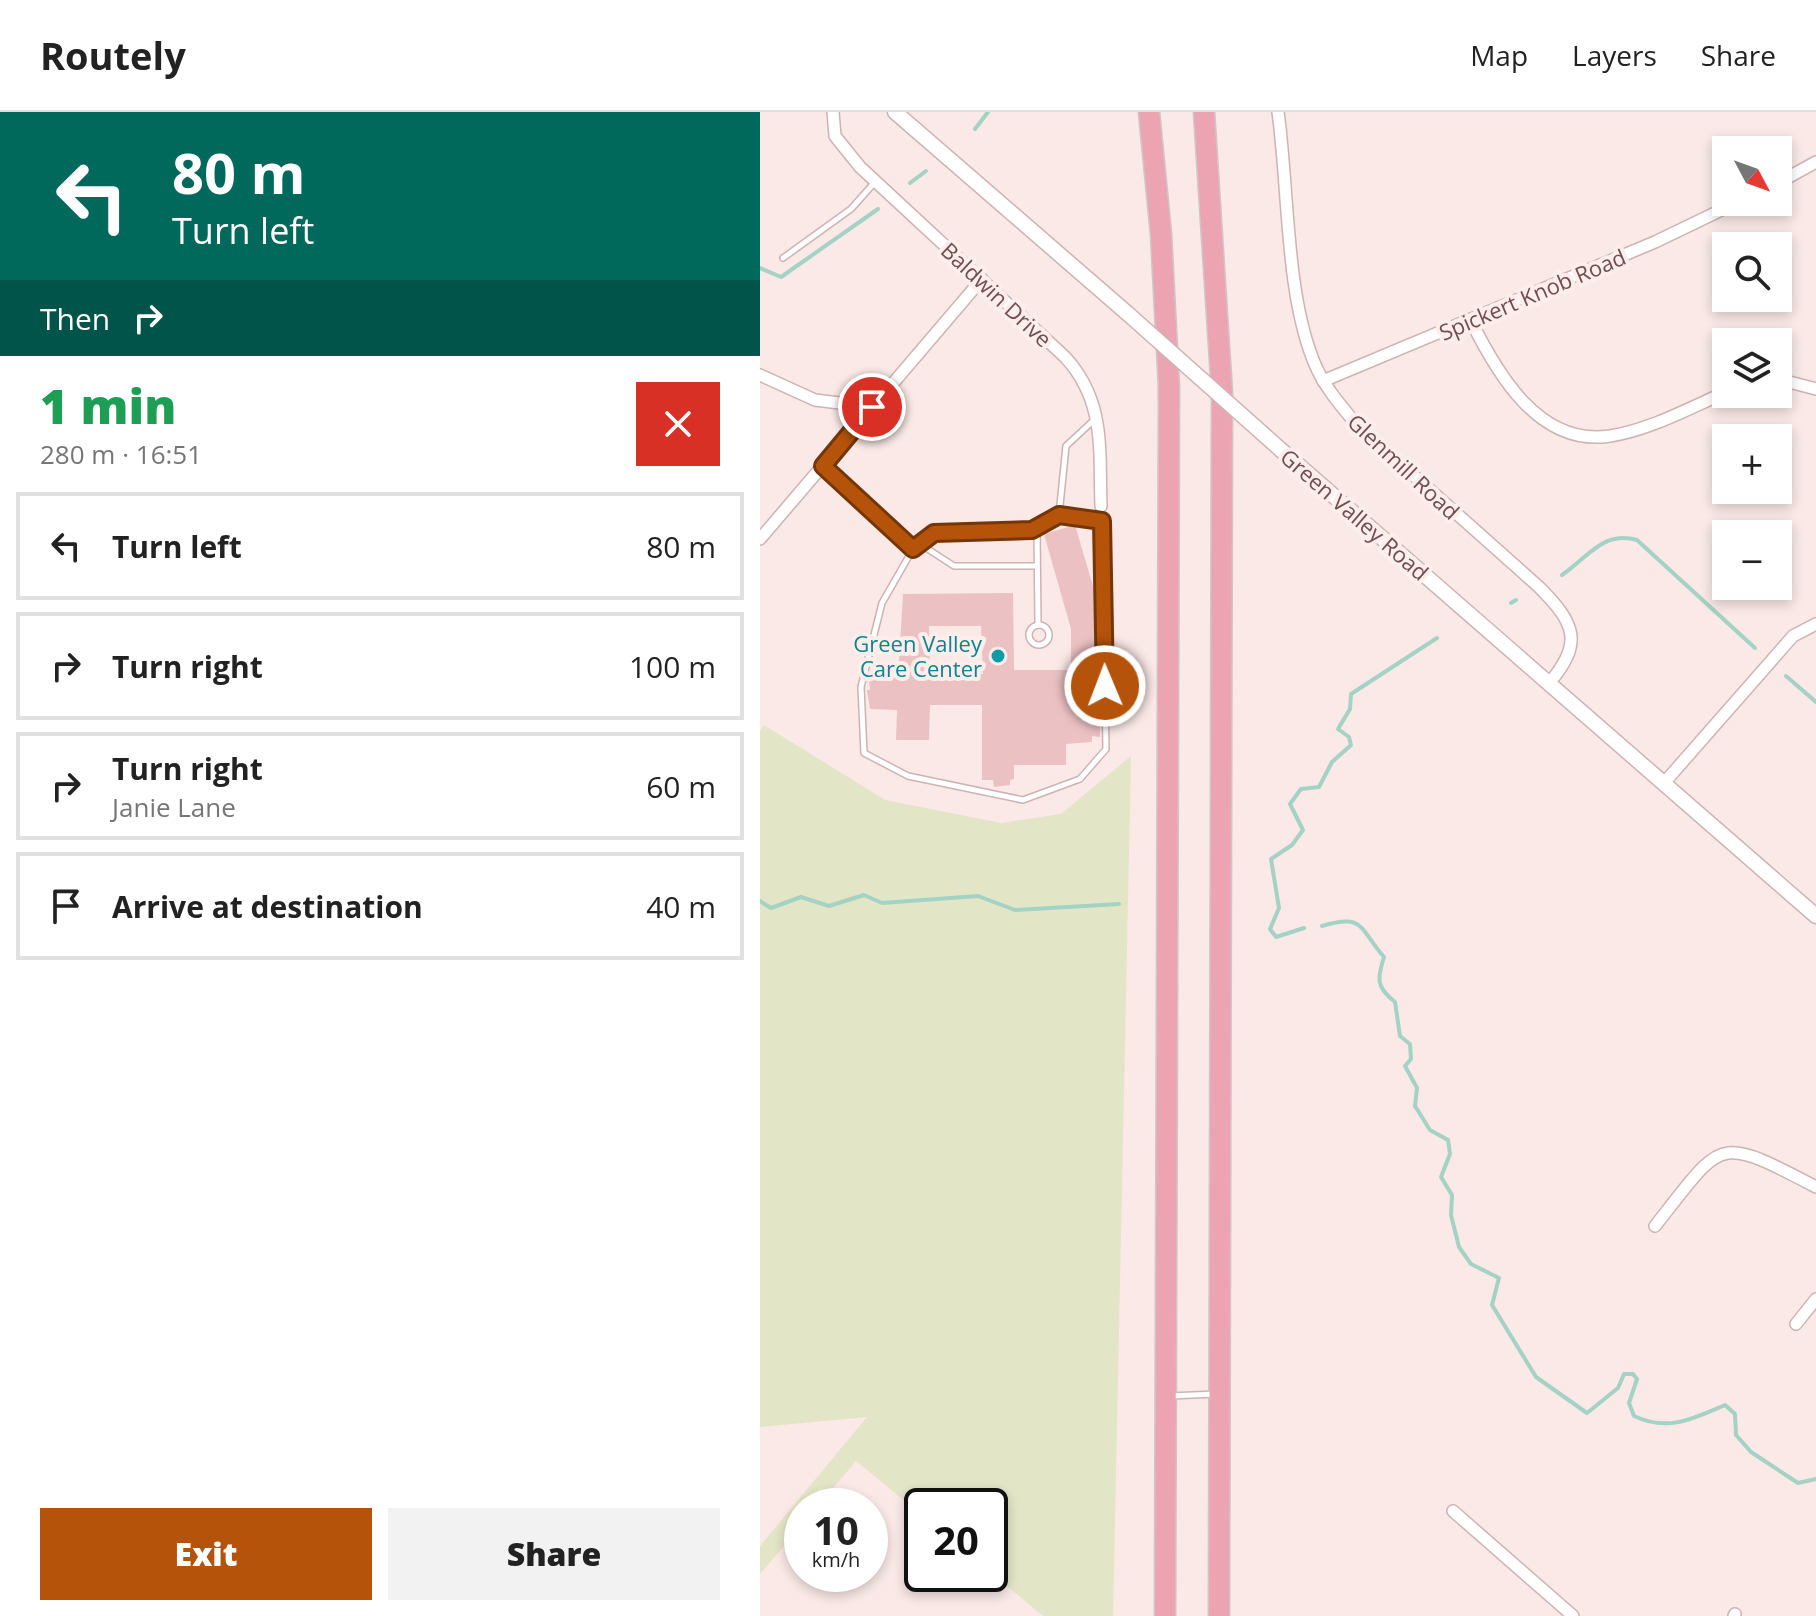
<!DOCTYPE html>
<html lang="en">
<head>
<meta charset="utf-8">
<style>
	:root { --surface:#fff; --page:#f2f2f2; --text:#222; --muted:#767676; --line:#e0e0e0; --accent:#b45309 }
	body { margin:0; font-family:"Open Sans",sans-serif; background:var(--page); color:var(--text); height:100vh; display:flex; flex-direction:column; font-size:30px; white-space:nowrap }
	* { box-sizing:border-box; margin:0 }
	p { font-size:26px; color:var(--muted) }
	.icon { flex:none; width:44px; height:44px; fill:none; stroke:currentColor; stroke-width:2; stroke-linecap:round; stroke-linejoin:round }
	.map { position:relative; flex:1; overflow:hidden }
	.sheet { display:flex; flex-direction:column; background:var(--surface); width:760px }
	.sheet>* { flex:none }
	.banner { background:#00695c; color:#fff; overflow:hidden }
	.needle { width:52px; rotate:131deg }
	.fabs { position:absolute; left:952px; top:24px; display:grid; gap:16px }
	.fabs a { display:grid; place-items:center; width:80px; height:80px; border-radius:0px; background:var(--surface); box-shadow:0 4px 12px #0003; font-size:40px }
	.speed { position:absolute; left:24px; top:1376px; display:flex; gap:16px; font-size:40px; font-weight:700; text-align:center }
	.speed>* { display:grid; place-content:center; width:104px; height:104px; border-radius:50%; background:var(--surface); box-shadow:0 4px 12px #0003; line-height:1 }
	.speed small { font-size:20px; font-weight:400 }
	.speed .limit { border:4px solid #111; border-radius:12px; background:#fff; color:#111 }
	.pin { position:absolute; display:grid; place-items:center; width:68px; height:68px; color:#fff; margin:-34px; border:4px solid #fff; border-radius:50%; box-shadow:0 2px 8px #0007 }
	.me { position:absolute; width:88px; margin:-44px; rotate:359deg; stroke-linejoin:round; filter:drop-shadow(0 0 6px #0008) }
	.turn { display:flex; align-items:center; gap:28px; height:168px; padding:0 40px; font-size:36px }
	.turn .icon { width:104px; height:104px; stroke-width:2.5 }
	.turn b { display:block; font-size:56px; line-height:68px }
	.then { display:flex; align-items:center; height:76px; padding:0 40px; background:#0003; gap:16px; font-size:30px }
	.round { display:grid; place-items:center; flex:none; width:84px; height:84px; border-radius:0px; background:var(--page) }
	.head { display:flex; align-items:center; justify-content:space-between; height:136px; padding:0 40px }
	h1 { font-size:48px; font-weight:800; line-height:60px; color:#1e9e55 }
	.cta { display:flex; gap:16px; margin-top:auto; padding:16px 40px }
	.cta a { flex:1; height:92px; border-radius:0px; background:var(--accent); color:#fff; font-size:32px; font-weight:800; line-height:92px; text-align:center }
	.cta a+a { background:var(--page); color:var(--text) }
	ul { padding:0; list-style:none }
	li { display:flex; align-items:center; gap:24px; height:108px; margin:0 16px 12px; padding:0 24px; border:4px solid var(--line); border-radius:0px }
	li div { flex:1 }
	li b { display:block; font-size:30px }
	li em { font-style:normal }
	header { display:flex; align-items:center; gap:48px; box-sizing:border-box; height:112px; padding:0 40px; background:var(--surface); border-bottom:2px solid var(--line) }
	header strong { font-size:38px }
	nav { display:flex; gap:44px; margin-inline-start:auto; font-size:28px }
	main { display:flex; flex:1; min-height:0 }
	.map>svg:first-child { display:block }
</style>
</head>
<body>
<header>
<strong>Routely</strong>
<nav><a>Map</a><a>Layers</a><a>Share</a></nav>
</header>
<main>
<section class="sheet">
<div class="banner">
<div class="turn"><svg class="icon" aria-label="left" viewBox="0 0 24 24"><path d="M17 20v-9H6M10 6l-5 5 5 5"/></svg><div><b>80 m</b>Turn left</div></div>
<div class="then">Then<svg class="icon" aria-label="right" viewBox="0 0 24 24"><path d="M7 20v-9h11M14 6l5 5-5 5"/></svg></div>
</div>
<div class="head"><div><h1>1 min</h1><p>280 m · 16:51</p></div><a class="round" style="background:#d93025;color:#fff"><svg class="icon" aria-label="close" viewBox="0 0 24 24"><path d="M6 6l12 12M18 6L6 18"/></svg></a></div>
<ul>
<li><svg class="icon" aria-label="left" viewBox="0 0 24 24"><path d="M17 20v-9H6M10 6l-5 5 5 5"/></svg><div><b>Turn left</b></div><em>80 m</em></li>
<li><svg class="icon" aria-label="right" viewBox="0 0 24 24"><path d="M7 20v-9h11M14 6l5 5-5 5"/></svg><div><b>Turn right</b></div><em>100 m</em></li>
<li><svg class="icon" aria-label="right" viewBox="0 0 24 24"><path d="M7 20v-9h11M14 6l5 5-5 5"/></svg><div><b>Turn right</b><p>Janie Lane</p></div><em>60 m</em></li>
<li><svg class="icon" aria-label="arrive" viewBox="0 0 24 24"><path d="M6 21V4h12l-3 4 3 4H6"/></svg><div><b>Arrive at destination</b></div><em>40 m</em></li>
</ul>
<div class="cta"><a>Exit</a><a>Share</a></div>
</section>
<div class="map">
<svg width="1056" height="1504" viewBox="0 0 1056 1504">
	<rect width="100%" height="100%" fill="#fae9e6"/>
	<path fill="#e2e6c6" d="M4 613 125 688 241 711 301 702 371 644 353 1504H283L230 1460V1394H162V1403L96 1349 58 1394H42V1413L0 1462V1434L107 1305 0 1315V619Z"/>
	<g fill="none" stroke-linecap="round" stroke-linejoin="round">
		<g stroke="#a4d2c4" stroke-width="4">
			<path d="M215 17 228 0"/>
			<path d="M150 71 166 59"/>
			<path d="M0 156 21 165 118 97"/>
			<path d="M802 463C828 445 844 418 877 428L995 536"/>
			<path d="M751 491 756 488"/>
			<path d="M1026 564 1056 590"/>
			<path d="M0 789 11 796 41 785 69 794 104 783 122 791 218 784 255 798 359 792"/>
			<path d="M562 814C605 801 599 817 624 845 617 867 616 875 635 890L640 924 650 932 651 947 645 954 657 976 655 994 670 1018 688 1028 690 1042 681 1065 692 1083 691 1103 699 1135 711 1152 739 1166 732 1193 776 1265 827 1301 858 1276 864 1262H873L877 1267 869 1291 874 1304C908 1320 932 1307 965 1293L975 1302 976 1323 991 1340 1038 1371 1056 1367"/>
			<path d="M544 816 516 825 510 817 519 796 511 747 532 733 543 718 530 692 541 677 559 675 572 650 591 633 589 625 578 617 590 597 591 582 677 526"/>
		</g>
	</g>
	<path fill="#ecc1c3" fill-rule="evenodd" d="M315 413 338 491 340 625 332 624V630L306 632V653H254V667L250 668V673L234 675 233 668H222V593H170L169 628H136L137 598 110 597 107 578H110L109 568 138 565 143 482 253 481 254 558H311V517L284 422ZM169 514H221L223 562 170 559Z"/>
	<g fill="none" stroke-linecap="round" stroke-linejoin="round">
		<g stroke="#ceb3b3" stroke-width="8">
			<g id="service">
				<path d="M23 146 91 97 115 70"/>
				<path d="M63 354 153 437"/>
				<path d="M341 395 342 409 299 403 272 418 174 421 153 437 122 491 101 575 104 641 148 664 263 688 320 667 346 637 342 409"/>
				<path d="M299 403 306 334 334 308"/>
				<path d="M277 416 278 513"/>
				<path d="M160 432 194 454H277"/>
				<circle cx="279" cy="523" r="10"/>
				<path d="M410 1284 456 1282"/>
			</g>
		</g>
		<g stroke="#ceb3b3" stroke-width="14">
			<g id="minor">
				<path d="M73 0 75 24 100 55 305 245C346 289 339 339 341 394"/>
				<path d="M518 0C529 78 525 187 557 257 567 278 582 295 597 313L779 475C815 511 824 531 789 571"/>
				<path d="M1018 71 1056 50"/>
				<path d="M711 209C737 261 779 335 850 324 889 318 930 296 966 280"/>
				<path d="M0 263 55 288 112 295"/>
				<path d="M1018 267 1056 277"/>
				<path d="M563 269 895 130 978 90"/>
				<path d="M0 427 222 167"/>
				<path d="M904 671 1033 524 1056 512"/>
				<path d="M895 1114C964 1027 955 1022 1056 1075"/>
				<path d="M1036 1212 1056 1187"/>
				<path d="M693 1399 813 1504"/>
				<path d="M974 1504 975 1502"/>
			</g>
		</g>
		<g stroke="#ceb3b3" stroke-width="17">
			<g id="tertiary">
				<path d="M135 0 367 201"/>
				<path d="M521 338 1056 804"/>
			</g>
		</g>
		<g stroke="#d1c6c7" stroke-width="23">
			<g id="motorway">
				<path d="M389 0 401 122 409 275 405 1504"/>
				<path d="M444 0 462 281 459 1504"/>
			</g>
		</g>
		<use href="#service" stroke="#fff" stroke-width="5"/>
		<use href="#minor" stroke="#fff" stroke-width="11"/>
		<use href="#tertiary" stroke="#fff" stroke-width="14"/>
		<use href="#motorway" stroke="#eda4b2" stroke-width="20"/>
		<g stroke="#ceb3b3" stroke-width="17" stroke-linecap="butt">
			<path id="tertiary-bridge" d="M367 201 521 338"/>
		</g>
		<use href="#tertiary-bridge" stroke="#fff" stroke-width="14"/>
	</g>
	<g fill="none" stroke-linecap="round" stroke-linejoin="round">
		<g stroke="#753606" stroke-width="20">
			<path id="route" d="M112 295 63 354 153 437 174 421 272 418 299 403 342 409 345 574"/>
		</g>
		<use href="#route" stroke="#b45309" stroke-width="14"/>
	</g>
	<circle fill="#0f9aa8" stroke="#fdeeec" stroke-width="3" cx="238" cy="544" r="8"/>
	<g text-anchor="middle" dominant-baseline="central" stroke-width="8" stroke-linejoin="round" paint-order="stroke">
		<g font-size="22" fill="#704e51" stroke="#fdeeec">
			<text transform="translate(237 182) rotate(43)">Baldwin Drive</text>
			<text transform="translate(772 182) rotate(-23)">Spickert Knob Road</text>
			<text transform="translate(644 354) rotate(43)">Glenmill Road</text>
			<text transform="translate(595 402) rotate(41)">Green Valley Road</text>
		</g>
		<g font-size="22" fill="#0d838f" stroke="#fdeeec" text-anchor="end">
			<text x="222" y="531">Green Valley<tspan x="222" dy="25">Care Center</tspan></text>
		</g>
	</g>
</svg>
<div class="fabs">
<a><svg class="needle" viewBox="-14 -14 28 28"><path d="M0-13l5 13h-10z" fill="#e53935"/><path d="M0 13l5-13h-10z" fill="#767676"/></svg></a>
<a><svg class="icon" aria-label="search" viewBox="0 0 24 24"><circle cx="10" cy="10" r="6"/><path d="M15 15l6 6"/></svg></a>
<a><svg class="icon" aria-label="layers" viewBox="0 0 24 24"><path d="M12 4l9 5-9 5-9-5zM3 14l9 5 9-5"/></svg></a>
<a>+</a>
<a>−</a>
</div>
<div class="speed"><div>10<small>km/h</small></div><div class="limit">20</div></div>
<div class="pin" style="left:112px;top:295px;background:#d93025"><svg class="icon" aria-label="arrive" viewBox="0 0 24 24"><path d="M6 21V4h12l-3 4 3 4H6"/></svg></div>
<svg class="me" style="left:345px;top:574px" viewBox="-20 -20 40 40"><circle r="17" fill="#b45309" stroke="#fff" stroke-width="3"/><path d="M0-11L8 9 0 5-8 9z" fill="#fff"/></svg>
</div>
</main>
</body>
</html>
